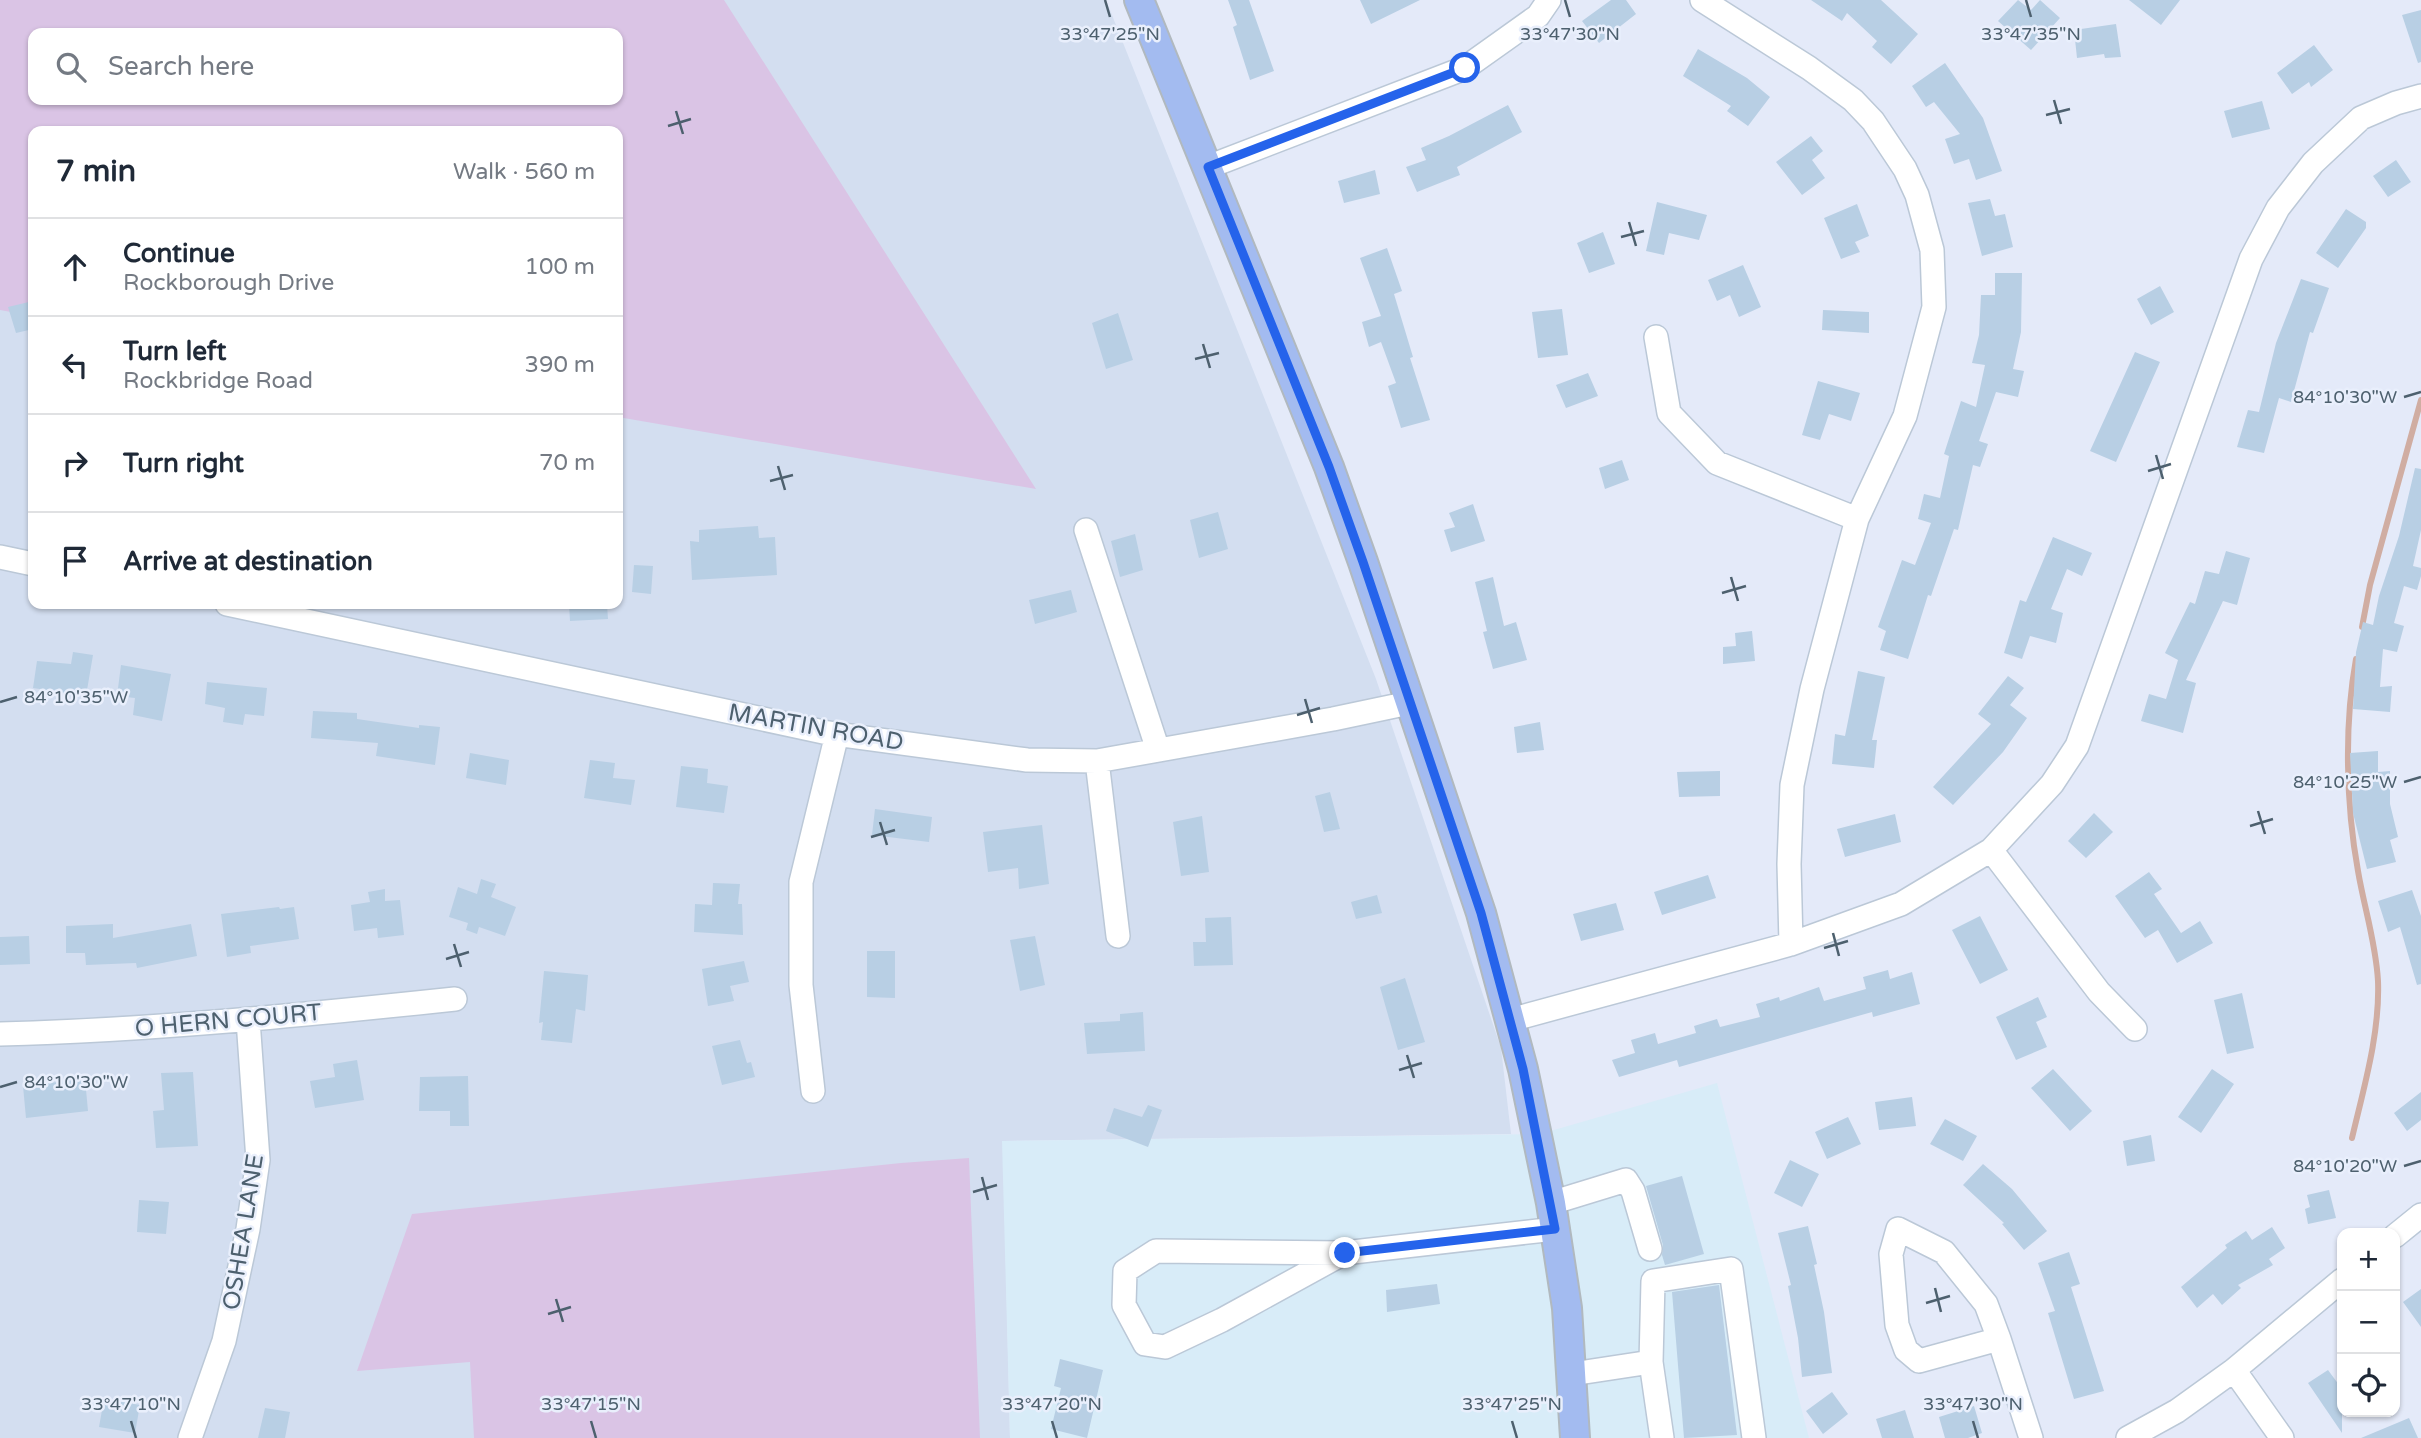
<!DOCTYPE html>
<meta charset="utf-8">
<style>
:root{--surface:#fff;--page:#f2f2f3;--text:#1f2937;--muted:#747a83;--line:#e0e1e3}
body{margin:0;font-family:"Varela Round",sans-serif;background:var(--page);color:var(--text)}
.controls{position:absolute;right:21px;bottom:21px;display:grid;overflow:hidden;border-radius:14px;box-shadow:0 2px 5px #0004}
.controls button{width:63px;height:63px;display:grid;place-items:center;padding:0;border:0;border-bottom:2px solid var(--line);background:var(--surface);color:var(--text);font:35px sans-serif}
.stop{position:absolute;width:21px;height:21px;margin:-16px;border:5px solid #2563eb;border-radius:50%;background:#fff}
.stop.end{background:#2563eb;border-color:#fff;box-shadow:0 2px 7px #0008}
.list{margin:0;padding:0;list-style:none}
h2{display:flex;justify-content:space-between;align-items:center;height:91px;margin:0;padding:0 28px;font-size:30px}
h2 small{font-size:23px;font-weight:400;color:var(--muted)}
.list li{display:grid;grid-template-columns:46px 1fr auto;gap:21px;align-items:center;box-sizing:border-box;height:98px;padding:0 28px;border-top:2px solid var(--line)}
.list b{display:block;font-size:26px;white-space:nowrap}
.list p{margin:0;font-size:23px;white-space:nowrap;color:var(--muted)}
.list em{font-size:23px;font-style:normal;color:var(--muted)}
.icon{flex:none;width:38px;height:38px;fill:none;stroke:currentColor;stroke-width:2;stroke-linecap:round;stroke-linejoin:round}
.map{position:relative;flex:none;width:2421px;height:1438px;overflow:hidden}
.search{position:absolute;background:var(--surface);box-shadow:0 2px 5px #0004;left:28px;top:28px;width:595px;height:77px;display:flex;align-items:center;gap:18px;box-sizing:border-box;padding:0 24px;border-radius:14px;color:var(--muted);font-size:26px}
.panel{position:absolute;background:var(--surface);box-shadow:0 2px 5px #0004;left:28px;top:126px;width:595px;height:483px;border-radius:14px}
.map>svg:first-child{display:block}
</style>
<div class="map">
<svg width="2421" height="1438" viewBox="0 0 2421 1438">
<rect width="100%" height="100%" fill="#e4eaf9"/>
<path fill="#d3def0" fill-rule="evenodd" d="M0,0H1106L1376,679L1501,1048L1511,1134L1003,1141L1010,1438H0ZM33,33H618V100H33ZM33,131H618V604H33Z"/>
<path fill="#d8ecf8" d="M1717,1083L1809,1438H1010L1002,1141L1540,1134Z"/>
<path fill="#dac4e5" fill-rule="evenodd" d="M0,0H724L1036,489L618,417V131H33V316L0,310ZM33,33H618V100H33Z
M969,1158L980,1438H474L470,1362L357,1371L412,1214L901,1163Z"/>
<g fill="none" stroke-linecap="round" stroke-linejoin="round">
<path stroke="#d0ada2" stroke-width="6" d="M2362,627L2370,585L2421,400
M2352,1138C2364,1087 2380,1033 2378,981C2376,943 2364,907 2358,871C2346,805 2344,725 2356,659"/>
</g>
<path fill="#b8cfe4" d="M1228,0H1249L1274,71L1250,80L1233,27L1237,25Z
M1360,0H1420L1371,24Z
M1611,0H1626L1636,14L1599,43L1582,21Z
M1811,0H1881L1918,34L1891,64L1872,47L1877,41L1847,13L1842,21Z
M2018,0L2031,10L2040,0L2060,18L2031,50L1998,21Z
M2129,0H2180L2161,25Z
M2421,10V62L2418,63L2402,15Z
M2116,24L2121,57L2105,58L2104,54L2077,58L2074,30Z
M2314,45L2333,70L2311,87L2309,82L2292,94L2277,73Z
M1698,49L1747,78L1770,97L1748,126L1727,111L1731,106L1683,76Z
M1945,63L1983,118L2002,171L1976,180L1969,159L1954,164L1945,139L1960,134L1934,102L1926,107L1912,86Z
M2262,101L2270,129L2232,138L2224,111Z
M1508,105L1522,132L1457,167L1460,175L1417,192L1406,167L1426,160L1421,148L1449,136Z
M1811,136L1823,151L1812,160L1825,178L1802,195L1776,162Z
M2396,160L2411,182L2388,197L2373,176Z
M1375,170L1380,194L1344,203L1338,181Z
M1990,199L1995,216L2005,214L2013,247L1982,256L1968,203Z
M1657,202L1707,215L1699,240L1669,233L1664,255L1646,251Z
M1857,204L1869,236L1855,242L1860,252L1841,259L1824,218Z
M2346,209L2366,222V228L2338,268L2316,253Z
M1603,232L1615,264L1589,273L1577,243Z
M1387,248L1402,291L1394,294L1413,357L1410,358L1430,420L1401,428L1388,386L1396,383L1381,342L1369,347L1362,322L1381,316L1360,258Z
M1743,265L1761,307L1739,317L1730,295L1717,301L1708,280Z
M1995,273H2022L2021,332L2013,369L2024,371L2018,397L1996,392L1979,441L1988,444L1980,467L1973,465L1958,530L1954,529L1931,596L1928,595L1908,659L1880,650L1886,631L1878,627L1902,560L1915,565L1931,523L1918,519L1924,494L1940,498L1949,456L1944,454L1961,401L1976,407L1985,365L1972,363L1979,335L1981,295H1995Z
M2301,279L2329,288L2313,333L2310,332L2291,402L2279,398L2264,453L2237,447L2248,410L2259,412L2276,343Z
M2160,286L2174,312L2151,325L2137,299Z
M33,301V329L16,333L8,307Z
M1562,309L1568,355L1538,358L1532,312Z
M1823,310L1869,312V333L1822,330Z
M1118,313L1133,360L1106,369L1092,323Z
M2135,352L2160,362L2116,462L2090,451Z
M1588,373L1598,396L1566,408L1556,385Z
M1818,381L1860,393L1851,421L1829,414L1820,440L1802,435Z
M1622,460L1629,480L1605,489L1599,468Z
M2415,468L2421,469V530L2413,566L2421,568V576L2417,590L2404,586L2394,623L2404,626L2397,652L2383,649L2380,687L2392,686L2390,712L2353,709L2356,652L2363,622L2373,625L2379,596L2399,536Z
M1473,504L1485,541L1451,552L1444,530L1455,527L1449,513Z
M1218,512L1228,549L1199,558L1190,520Z
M758,526L759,538L775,537L777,575L692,580L690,541L699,542V530Z
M1135,534L1143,570L1120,577L1111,541Z
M2053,537L2092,553L2082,576L2067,569L2051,609L2063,613L2056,643L2030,636L2022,659L2004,653L2020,600L2026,602Z
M2226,551L2250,558L2237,605L2223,601L2186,680L2196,683L2183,733L2141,721L2149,694L2166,699L2178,660L2165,653L2190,602L2195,604L2205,571L2219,574Z
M634,565L653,566L651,594L632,592Z
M1493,577L1504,626L1516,622L1527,660L1493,669L1483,632L1487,631L1475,582Z
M1071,590L1077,612L1035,624L1029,600Z
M569,604H607L608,619L570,621Z
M1752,631L1755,661L1723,664V647L1736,646L1735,633Z
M73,652L93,655L86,696L33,688L37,661L71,664Z
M121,665L171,674L162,721L133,715L135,698L117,696Z
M1858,671L1885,677L1872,740H1877L1874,768L1832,764L1835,734L1845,736Z
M2008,676L2024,688L2010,705L2027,718L2003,752L1953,805L1933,787L1991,724L1978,714Z
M207,682L267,688L264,716L245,714L243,725L223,722L225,708L205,704Z
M313,711L357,713V719L419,728V725L440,727L435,765L376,756L378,743L311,738Z
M1540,722L1544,750L1517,753L1514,727Z
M2378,751V772L2390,771V804L2398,837L2390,840L2396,862L2367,869L2353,813L2350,753Z
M470,753L509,760L506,785L466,778Z
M590,760L615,763L613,778L635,780L631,805L584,798Z
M681,766L708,769L707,783L728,786L724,813L676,807Z
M1720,771V796L1679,797L1677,772Z
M1330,792L1340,829L1324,832L1315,796Z
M875,809L932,817L929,842L872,835Z
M2094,813L2113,832L2086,858L2068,841Z
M1895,814L1901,842L1845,857L1837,829Z
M1202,816L1209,872L1181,876L1173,822Z
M1042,825L1049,884L1019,889L1018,868L988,872L983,832Z
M2149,872L2162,889L2154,894L2181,933L2200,921L2213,943L2177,963L2158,930L2145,938L2115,896Z
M1708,875L1716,898L1662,915L1654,892Z
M481,879L496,884L491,897L516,907L505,936L479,927L477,934L466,930L468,923L449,917L458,887L477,894Z
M713,883L740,884L738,904H742L743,935L694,932L695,904L712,905Z
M385,889V901L400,900L404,935L378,938L377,928L354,931L351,905L370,902L368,892Z
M2412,890L2421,916V984L2417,985L2400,927L2388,932L2378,901Z
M1377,895L1382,913L1356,919L1351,902Z
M1616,903L1624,930L1581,941L1573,914Z
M279,907L280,909L294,907L299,939L250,946L251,953L227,957L221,914Z
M1980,916L2008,970L1980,984L1952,930Z
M1231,917L1233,965L1194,966L1193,942H1206L1205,918Z
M113,924V938L191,924L197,956L137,968L136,963L86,965L85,953H66V926Z
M29,936L30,964L0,965V937Z
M1035,936L1045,985L1020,991L1010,940Z
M867,951H895V998L867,997Z
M744,961L749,982L730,986L734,1001L708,1006L702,969Z
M1888,970L1890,979L1912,972L1920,1004L1873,1017L1872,1012L1679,1067L1677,1060L1619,1077L1612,1060L1635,1053L1631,1040L1655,1033L1658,1044L1696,1033L1694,1026L1717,1019L1720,1027L1760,1017L1756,1004L1779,997L1780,1001L1819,987L1824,1001L1866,989L1863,977Z
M544,971L588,975L585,1011L576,1009L572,1043L541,1040L543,1022L539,1023Z
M1405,978L1425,1042L1398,1050L1380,987Z
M2242,993L2254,1048L2227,1054L2214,1000Z
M2038,997L2047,1017L2036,1022L2047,1047L2016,1060L1996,1017Z
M1143,1012L1145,1051L1087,1054L1084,1023L1120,1021V1014Z
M740,1040L747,1063L751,1062L755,1077L722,1085L712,1046Z
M357,1060L364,1100L315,1108L310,1081L335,1077L333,1064Z
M2053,1069L2092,1111L2070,1131L2031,1088Z
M2212,1069L2234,1084L2201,1133L2178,1117Z
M193,1072L198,1146L156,1148L153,1111L164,1110L161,1073Z
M468,1076L469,1126H450V1111H419L420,1077Z
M85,1079L88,1111L26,1118L23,1086Z
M2421,1092V1120L2407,1131L2394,1113Z
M1912,1097L1916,1126L1879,1130L1875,1102Z
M1148,1105L1162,1110L1148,1147L1106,1131L1114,1108L1142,1117Z
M1848,1117L1861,1144L1827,1159L1815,1132Z
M1945,1119L1977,1136L1963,1161L1930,1144Z
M2151,1135L2155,1161L2127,1166L2123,1141Z
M1790,1160L1819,1174L1802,1207L1774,1193Z
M1983,1164L2012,1189L2047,1231L2024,1250L2002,1224L2004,1223L1963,1185Z
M1682,1176L1704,1254L1665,1265L1662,1255L1663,1245L1646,1186Z
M2329,1190L2336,1218L2308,1224L2305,1209L2310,1207L2307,1195Z
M139,1200L169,1202L166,1234L137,1232Z
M1808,1226L1817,1264L1814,1265L1824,1312L1832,1373L1802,1377L1798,1338L1788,1286L1791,1285L1778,1233Z
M2272,1227L2285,1248L2269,1259L2273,1265L2238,1285L2241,1288L2222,1305L2213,1294L2197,1308L2181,1287L2227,1248L2225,1245L2246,1231L2252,1240Z
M2069,1252L2080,1284L2071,1287L2104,1391L2074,1399L2048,1313L2055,1311L2038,1263Z
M1437,1284L1440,1304L1387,1312L1386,1290Z
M1719,1285L1737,1435L1684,1438L1672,1292Z
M2421,1289V1327L2403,1302Z
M1060,1359L1103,1370L1087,1438L1051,1429L1061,1388L1054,1386Z
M2328,1370L2342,1389V1433L2308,1383Z
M1832,1392L1848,1414L1823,1434L1806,1411Z
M104,1399L140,1405L135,1433L99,1427Z
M1974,1406L1982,1433L1968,1438H1945L1939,1417Z
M265,1408L290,1412L285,1438H258Z
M1905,1410L1914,1438H1882L1876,1419Z
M2409,1418L2418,1438H2361Z"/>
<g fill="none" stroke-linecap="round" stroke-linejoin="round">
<g stroke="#bbc8d7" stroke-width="26">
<path id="minor" d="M1702,0L1809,68L1853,100L1873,121L1905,169L1917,195L1932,250L1934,307L1905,416L1857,519L1812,689L1792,785L1789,864L1791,944
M1208,167L1465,68L1538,16L1549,0
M1656,337L1669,413L1717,463L1857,519
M1086,530L1158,750
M0,557L33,564
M227,604L828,733L1027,760L1097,761L1333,719L1409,703
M1097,761L1118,936
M1991,850L2099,992L2135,1029
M1510,1020L1791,944L1901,904L1991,850L2052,784L2077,746L2251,259L2278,208L2313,163L2361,118L2396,103L2421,96
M0,1034C152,1030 304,1015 455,999
M813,1091L801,985V882L837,734
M1551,1203L1626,1180L1633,1191L1650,1249
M1898,1229L1944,1252L1986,1304L1999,1339L1919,1361L1906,1350L1897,1325L1891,1254Z
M2395,1236L2421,1215
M1344,1253L1222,1320L1165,1347L1145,1344L1124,1305L1125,1271L1156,1251L1344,1253L1555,1229
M1999,1339L2031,1438
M2234,1370L2282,1438
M1572,1374L1651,1362
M190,1438L224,1341L248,1229L258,1160L248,1020
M1662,1438L1651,1362L1653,1281L1731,1269L1754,1438
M2128,1438L2177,1411L2234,1370L2342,1280"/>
</g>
<g stroke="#b1b9bf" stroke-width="32">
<path id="major" d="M1139,0L1329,467L1363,562L1481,913L1523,1069L1551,1203L1567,1308L1575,1438"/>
</g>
<use href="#minor" stroke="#fff" stroke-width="23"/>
<use href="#major" stroke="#a3bbf0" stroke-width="28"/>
</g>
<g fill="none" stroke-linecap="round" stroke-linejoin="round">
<path stroke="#2563eb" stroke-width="9" d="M1345,1253L1555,1229L1523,1069L1481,913L1363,562L1329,467L1208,167L1465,68"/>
</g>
<path fill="none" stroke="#4d606e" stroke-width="2.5" d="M1105,0L1110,17M1565,0L1570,17M2026,0L2031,17M2054,100L2061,124M676,111L683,134M2046,115L2070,109M668,126L691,119M1629,222L1636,246M1621,237L1644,231M1203,344L1210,368M1195,359L1219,353M2404,397L2421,392M2156,455L2163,479M778,466L785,490M2148,471L2171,464M770,481L793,475M1731,577L1738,601M1722,593L1746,586M1305,699L1312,723M0,702L17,697M1297,715L1320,708M2404,782L2421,777M2258,811L2265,834M880,822L887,845M2250,826L2273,819M871,837L895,830M1833,933L1839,956M454,944L461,967M1824,948L1848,941M446,959L469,952M1407,1055L1414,1078M1399,1070L1422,1063M0,1087L17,1082M2404,1166L2421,1161M982,1177L988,1200M973,1192L997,1185M1935,1288L1941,1312M556,1299L563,1322M1926,1303L1950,1296M548,1314L571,1307M131,1421L136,1438M591,1421L596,1438M1052,1421L1057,1438M1512,1421L1517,1438M1973,1421L1978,1438"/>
<g text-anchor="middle" stroke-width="5" stroke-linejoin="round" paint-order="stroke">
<g font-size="24" fill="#4d606e" stroke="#e9effc">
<text transform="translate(816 727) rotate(10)" y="8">MARTIN ROAD</text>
<text transform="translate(228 1020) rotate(-5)" y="8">O HERN COURT</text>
<text transform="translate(243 1232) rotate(-81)" y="8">OSHEA LANE</text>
</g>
</g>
<g font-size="18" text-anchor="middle" fill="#4d606e" stroke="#e9effc" stroke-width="5" stroke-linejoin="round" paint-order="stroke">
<text x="1110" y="40">33°47'25"N</text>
<text x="1570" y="40">33°47'30"N</text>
<text x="2031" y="40">33°47'35"N</text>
<text x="2345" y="403">84°10'30"W</text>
<text x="76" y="703">84°10'35"W</text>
<text x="2345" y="788">84°10'25"W</text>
<text x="76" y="1088">84°10'30"W</text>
<text x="2345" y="1172">84°10'20"W</text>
<text x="131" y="1410">33°47'10"N</text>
<text x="591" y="1410">33°47'15"N</text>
<text x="1052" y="1410">33°47'20"N</text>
<text x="1512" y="1410">33°47'25"N</text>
<text x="1973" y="1410">33°47'30"N</text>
</g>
</svg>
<div class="controls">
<button>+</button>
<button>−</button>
<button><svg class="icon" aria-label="locate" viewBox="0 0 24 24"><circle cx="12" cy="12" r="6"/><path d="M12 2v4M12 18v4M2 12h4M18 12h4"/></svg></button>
</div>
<div class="stop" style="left:1465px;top:68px"></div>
<div class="stop end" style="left:1345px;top:1253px"></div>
<div class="search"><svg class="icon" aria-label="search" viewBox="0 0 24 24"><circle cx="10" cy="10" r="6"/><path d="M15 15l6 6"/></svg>Search here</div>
<section class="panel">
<h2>7 min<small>Walk · 560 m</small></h2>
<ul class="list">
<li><svg class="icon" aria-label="ahead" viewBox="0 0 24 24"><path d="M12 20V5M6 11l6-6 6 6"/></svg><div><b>Continue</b><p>Rockborough Drive</p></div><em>100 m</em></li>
<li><svg class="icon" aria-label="left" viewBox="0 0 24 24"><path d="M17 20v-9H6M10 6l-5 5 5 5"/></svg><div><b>Turn left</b><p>Rockbridge Road</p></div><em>390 m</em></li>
<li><svg class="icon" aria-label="right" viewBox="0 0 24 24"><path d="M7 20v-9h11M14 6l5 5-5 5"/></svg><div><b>Turn right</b></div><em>70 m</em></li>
<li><svg class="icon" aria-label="arrive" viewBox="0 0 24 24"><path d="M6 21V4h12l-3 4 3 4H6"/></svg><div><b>Arrive at destination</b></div></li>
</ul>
</section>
</div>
